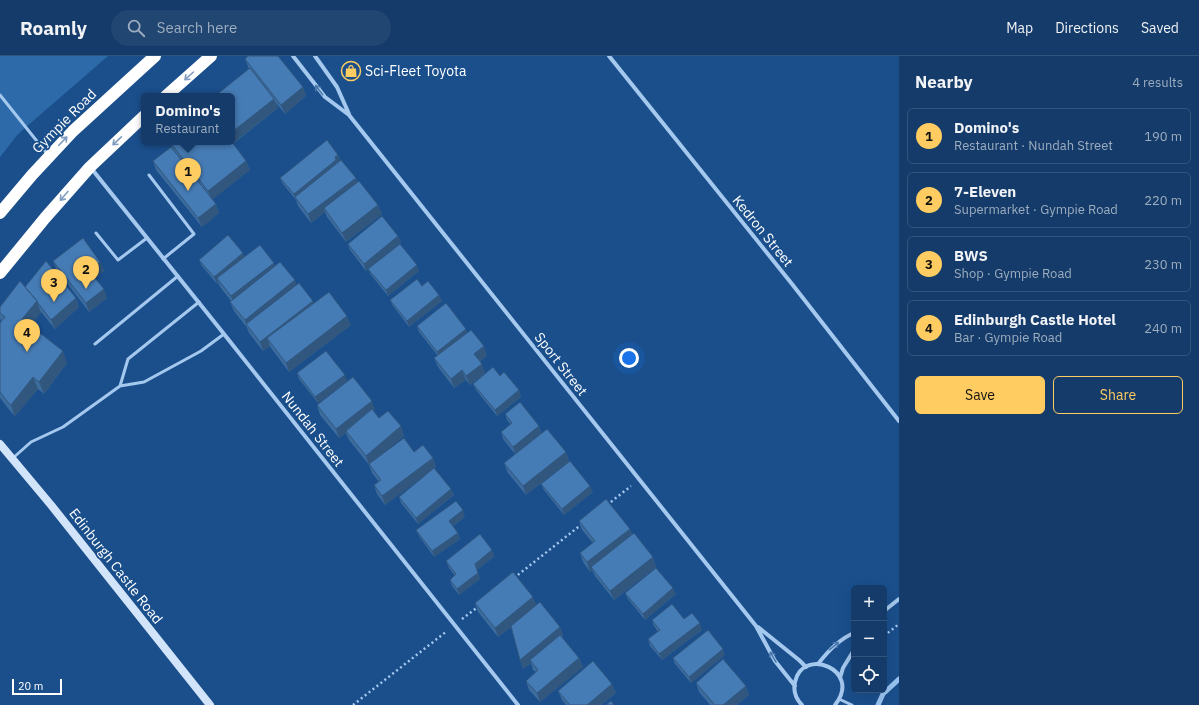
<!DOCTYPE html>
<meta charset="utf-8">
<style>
:root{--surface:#143b69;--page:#214671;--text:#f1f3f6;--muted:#9dadc0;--line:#33557d;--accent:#ffcc61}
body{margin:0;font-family:"IBM Plex Sans",sans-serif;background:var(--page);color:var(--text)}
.controls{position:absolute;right:12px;bottom:12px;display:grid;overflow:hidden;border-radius:6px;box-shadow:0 4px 16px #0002}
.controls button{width:36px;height:36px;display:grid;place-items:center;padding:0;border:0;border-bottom:1px solid var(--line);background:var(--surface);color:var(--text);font:20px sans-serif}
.scale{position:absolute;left:12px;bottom:10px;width:50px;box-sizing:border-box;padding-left:4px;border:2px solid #fff;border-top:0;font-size:11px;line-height:14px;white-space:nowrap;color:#fff;-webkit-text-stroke:3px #1a4f8c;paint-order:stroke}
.you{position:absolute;left:629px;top:302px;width:14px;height:14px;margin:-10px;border:3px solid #fff;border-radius:50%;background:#1a73e8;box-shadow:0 0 0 6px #1a73e833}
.badge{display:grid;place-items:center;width:26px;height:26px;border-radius:50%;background:var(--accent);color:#111;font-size:13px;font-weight:700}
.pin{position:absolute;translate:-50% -33px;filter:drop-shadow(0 1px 2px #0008)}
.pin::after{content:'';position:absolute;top:21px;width:14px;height:12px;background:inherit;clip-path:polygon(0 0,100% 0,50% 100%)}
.popup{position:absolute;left:141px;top:37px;width:94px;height:52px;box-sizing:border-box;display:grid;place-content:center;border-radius:6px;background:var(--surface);filter:drop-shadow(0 1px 3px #0005);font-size:13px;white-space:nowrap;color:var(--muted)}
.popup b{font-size:15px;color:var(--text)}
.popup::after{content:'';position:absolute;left:50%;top:100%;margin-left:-8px;border:8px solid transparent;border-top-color:var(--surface)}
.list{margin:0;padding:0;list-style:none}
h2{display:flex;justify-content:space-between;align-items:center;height:52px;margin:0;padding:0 16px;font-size:17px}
h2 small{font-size:13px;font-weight:400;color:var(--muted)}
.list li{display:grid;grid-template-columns:26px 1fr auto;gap:12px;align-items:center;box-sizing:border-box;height:56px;margin:0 8px 8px;padding:0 8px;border:1px solid var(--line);border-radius:6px}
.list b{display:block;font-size:15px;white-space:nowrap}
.list p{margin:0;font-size:13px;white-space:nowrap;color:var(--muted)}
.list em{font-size:13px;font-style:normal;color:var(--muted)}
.actions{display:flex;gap:8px;padding:12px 16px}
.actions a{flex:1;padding:9px 0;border:1px solid var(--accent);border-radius:6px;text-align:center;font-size:14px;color:var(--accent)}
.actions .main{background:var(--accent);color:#111}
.icon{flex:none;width:22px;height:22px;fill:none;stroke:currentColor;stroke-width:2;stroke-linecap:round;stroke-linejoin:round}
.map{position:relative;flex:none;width:899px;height:649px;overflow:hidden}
header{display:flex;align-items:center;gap:24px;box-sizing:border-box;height:56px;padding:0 20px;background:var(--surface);border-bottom:1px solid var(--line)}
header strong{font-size:19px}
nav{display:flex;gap:22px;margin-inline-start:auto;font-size:14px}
.search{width:280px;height:36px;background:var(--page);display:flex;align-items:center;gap:10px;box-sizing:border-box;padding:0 14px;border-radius:22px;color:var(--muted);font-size:15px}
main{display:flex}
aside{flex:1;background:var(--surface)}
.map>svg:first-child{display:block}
</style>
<header>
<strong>Roamly</strong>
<div class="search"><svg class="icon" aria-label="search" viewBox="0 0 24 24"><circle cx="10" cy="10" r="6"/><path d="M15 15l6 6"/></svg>Search here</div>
<nav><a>Map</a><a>Directions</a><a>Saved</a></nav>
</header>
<main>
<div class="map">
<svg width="899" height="649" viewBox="0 0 899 649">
<rect width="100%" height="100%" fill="#1a4f8c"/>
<path fill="#2d6aaa" d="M0,0H108L18,78L0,101Z"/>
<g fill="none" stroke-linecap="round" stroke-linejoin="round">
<path stroke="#98c4f0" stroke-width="5" d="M878,649L883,638L899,623"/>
<path stroke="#a5c8ee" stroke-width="2.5" stroke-dasharray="2 3" stroke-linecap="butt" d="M607,449L631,430
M514,522L582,468
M462,563L479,550
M884,580L899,568
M353,649L447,575"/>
<path stroke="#a5c8ee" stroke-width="3" d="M0,39L48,99
M149,119L194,178L163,203
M96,177L118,204L147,182
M95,288L178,220
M120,330L144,326L201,295L224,278
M13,402L31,386L63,371L120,330L128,303L199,246
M839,643L852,649"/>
<path stroke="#a5c8ee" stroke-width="4" d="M293,0L325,41L349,59L756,570L775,605L795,630
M315,0L337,31L349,58
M609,0L792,228L899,365
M91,112L224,278L518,649
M884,555L899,543
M758,571L799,604L806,611
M818,608C828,595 839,583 854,577
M840,622L843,612L854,594
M802,649C796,643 793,635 795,626C803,590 863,614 835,649"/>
<path stroke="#d2e4fa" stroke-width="8" d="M0,388L51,449L210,649"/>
<path stroke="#fff" stroke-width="12" d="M166,40L211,0
M0,157L32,119L73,75L155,0
M0,217L45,162L90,111L144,60"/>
</g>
<path fill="#3c6b9d" d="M245,3L303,31L306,40L285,58L276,47L278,52L233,88L246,105L250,114L212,143L216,148L219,157L202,171L156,114L153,105L173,94L171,87L232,86L249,13Z
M338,99L340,105L356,122L357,126L378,149L382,158L346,186L327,161L325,156L311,167L298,150L296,144L283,128L280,122Z
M398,180L401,186L370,212L419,215L388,240L371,219L368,213L366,215L350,194L348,188Z
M243,197L244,200L275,210L295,224L296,229L314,248L351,269L289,316L271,292L270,290L263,295L249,277L247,272L234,255L230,246L231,245L220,231L218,226L217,228L202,210L199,204Z
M53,205L100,206L104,215L95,222L107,242L89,256L57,214Z
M422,230L439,239L442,245L409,271L393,250L390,244Z
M25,231L76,242L79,251L55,273L41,256L30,270L67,307L44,338L38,333L15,360L11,356L0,342V267L1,266L0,262V251Z
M417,270L467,277L487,300L480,305L485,317L470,329L466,324L454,332L438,311L434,302L438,300L419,276Z
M297,317L347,325L318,347L299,323Z
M500,320L519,334L521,341L497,360L476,334L473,328Z
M317,349L375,354L373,355L379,362L401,370L404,380L383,397L414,396L433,402L436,411L434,413L451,433L454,439L418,468L401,447L399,441L428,417L385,449L377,438L374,429L379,426L372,417L369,409L349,384L346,377L339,382L320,359Z
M505,358L539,370L541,377L515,398L503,383L501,376L511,369L507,364Z
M566,396L569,405L526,439L508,417L504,407Z
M541,428L593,436L564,459L544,434Z
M465,461L453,470L458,477L460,483L434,501L419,480L416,474Z
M579,465L630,473L632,479L653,501L656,511L614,544L595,520L592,514L590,516L583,506L580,497L593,487L582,474Z
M495,500L477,514L480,523L459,539L452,530L450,524L455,520L449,512L446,505Z
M625,537L676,538L645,564L628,543Z
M475,547L536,549L560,571L563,580L562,581L579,602L583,611L540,646L529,634L526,625L536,616L533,614L531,607L523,613L520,604L511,571L498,581L478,556Z
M684,563L702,574L662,604L650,590L648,583L658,576L654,570L652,564Z
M725,599L691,627L675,608L673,602Z
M696,627L746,630L749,639L737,649H710L699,636Z
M612,628L616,637L601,649H566L562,644L558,635Z"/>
<path fill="#31577f" d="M303,31L306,40L285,58L281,49Z
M274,43L278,52L232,88L231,86H232V76Z
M338,99L341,105L295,141L296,145L294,138Z
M246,105L250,114L212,144L208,135Z
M356,122L359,131L324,152L325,156L311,167L308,158Z
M216,148L219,157L202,171L198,162Z
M378,149L382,158L346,186L342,177Z
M398,180L401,186L366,215L364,208Z
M243,197L246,203L217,222L218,226L217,228L214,221Z
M100,206L104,215L93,224L89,215Z
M274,207L277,216L234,249L231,240Z
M417,209L419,215L388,240L386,234Z
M295,224L298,233L247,270L245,264Z
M104,233L107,242L89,256L86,247Z
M439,239L442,245L409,271L407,265Z
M76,242L79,251L55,273L51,264Z
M37,245L41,257L26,275L22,263Z
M313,245L316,254L267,282L270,290L263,295L260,286Z
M347,260L351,269L289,316L286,307Z
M466,273L468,279L439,302L437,296Z
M484,290L487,300L477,307L474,298Z
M63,295L67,307L44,338L39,326Z
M482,308L485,317L470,329L466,320Z
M462,314L466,324L454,332L451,323Z
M345,319L347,325L318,347L315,341Z
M33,321L38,333L15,360L11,349Z
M519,334L521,341L497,360L495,354Z
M372,345L375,354L347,376L346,375V377L339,382L336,373Z
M401,370L404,380L369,409L366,400Z
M539,370L541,377L515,398L513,391Z
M566,396L569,405L526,439L523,430Z
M433,402L436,411L385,449L382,440Z
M590,430L593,436L564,459L562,453Z
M451,433L454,439L418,468L416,462Z
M463,454L465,461L451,471L449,465Z
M630,473L633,482L591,511L592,514L590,516L587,506Z
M458,477L460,483L434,501L432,495Z
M492,494L495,500L477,514L480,523L459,539L457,533L475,508Z
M653,501L656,511L614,544L610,535Z
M673,532L676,538L645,564L643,558Z
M533,541L537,550L498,581L495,572Z
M700,567L702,574L662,604L659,598Z
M560,571L563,580L531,606L530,604L531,607L523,613L520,604Z
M723,593L725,599L691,627L689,621Z
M579,602L583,611L540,646L537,637Z
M612,628L616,637L601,649H587Z
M746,630L749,639L737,649H723Z"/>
<path fill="#467cb6" stroke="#31577f" d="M248,0H278L303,31L281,49L245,3Z
M250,12L274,43L232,76V40H215Z
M327,84L338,99L335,101L336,104L294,138L280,122Z
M172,86H232L246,105L208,135L171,87Z
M171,91L216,148L198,162L153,105Z
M341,104L356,122L308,158L295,141Z
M359,125L378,149L342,177L324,152Z
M382,160L398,180L364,208L348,188Z
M228,179L243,197L214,221L199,204Z
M83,182L100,206L89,215L104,233L86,247L53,205Z
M400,188L417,209L386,234L368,213Z
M260,189L274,207L231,240L217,222Z
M46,205L76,242L51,264L38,247L37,245L25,231Z
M280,206L295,224L245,264L230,246Z
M417,223L422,230L428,225L439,239L407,265L390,244Z
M20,225L37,245L22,263L63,295L39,326L33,321L11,349L6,344L0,336V267L5,261L0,257V251Z
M299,227L313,245L260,286L246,268Z
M329,236L347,260L286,307L267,282Z
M446,247L466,273L437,296L417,270Z
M471,274L484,290L474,298L482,308L466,320L462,314L451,323L434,302Z
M326,295L345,319L315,341L297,317Z
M493,311L500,320L504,316L519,334L495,354L473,328Z
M353,321L372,345L336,373L317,349Z
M520,346L539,370L513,391L501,376L512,367L505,358Z
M372,353L379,362L388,355L401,370L366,400L346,375Z
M547,373L566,396L523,430L504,407Z
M404,382L414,396L423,389L433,402L382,440L374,429L381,424L369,408Z
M570,405L590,430L562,453L541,428Z
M434,412L451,433L416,462L399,441Z
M606,443L630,473L587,506L580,497L595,485L579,465Z
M456,445L463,454L449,465L458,477L432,495L416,474Z
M634,477L653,501L610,535L591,511Z
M480,478L492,494L475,508L478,517L457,533L450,524L456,518L446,505Z
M656,512L673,532L643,558L625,537Z
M513,516L533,541L495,572L475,547Z
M540,546L560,571L520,604L511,570Z
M672,548L684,563L692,557L700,567L659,598L648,583L660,574L652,564Z
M708,574L723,593L689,621L673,602Z
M560,579L579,602L537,637L526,625L538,614L530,604Z
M723,603L746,630L723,649H715L696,627Z
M593,605L612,628L587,649H570L558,635Z
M611,645L614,649H606Z"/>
<defs><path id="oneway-shaft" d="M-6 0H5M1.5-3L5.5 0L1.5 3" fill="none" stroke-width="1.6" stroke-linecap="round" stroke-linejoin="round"/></defs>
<g stroke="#819ec0">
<use href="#oneway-shaft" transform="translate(189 20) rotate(138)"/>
<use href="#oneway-shaft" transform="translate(63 85) rotate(-46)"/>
<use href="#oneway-shaft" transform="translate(117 85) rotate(137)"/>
<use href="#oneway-shaft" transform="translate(64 140) rotate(131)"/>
</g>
<g stroke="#4b79ae">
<use href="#oneway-shaft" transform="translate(319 34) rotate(-128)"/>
<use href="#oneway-shaft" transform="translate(834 590) rotate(-39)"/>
<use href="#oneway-shaft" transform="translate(773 601) rotate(-120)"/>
</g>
<defs>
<g id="shop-ring" transform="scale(1)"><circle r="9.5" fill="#1a4f8c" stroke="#ffcc61" stroke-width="1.5"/><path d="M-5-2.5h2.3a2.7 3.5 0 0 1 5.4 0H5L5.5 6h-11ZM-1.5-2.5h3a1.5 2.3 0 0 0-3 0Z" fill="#ffcc61"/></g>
</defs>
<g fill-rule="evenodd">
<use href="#shop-ring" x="351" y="15"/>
</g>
<g text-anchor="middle" stroke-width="3.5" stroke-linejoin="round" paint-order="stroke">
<g font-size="14" fill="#fff" stroke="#1a4f8c" text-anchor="start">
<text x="365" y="20">Sci-Fleet Toyota</text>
</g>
<g font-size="14" fill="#fff" stroke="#1a4f8c">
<text transform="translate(64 65) rotate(-45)" y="5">Gympie Road</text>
<text transform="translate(763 175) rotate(51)" y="5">Kedron Street</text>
<text transform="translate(561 308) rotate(52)" y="5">Sport Street</text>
<text transform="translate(313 373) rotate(52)" y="5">Nundah Street</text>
<text transform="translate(116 510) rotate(52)" y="5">Edinburgh Castle Road</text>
</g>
</g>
</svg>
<div class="controls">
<button>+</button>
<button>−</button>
<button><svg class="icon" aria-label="locate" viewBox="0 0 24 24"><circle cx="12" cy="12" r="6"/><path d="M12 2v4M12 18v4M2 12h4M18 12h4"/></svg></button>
</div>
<div class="scale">20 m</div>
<div class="you"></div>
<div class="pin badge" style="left:188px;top:135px">1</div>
<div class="popup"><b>Domino's</b>Restaurant</div>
<div class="pin badge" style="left:86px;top:233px">2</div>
<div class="pin badge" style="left:54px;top:246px">3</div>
<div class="pin badge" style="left:27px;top:296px">4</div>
</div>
<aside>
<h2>Nearby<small>4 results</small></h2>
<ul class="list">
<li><span class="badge">1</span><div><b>Domino's</b><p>Restaurant · Nundah Street</p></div><em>190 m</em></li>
<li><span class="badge">2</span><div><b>7-Eleven</b><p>Supermarket · Gympie Road</p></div><em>220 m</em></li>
<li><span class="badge">3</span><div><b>BWS</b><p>Shop · Gympie Road</p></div><em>230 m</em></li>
<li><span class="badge">4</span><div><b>Edinburgh Castle Hotel</b><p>Bar · Gympie Road</p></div><em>240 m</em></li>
</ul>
<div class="actions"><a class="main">Save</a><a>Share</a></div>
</aside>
</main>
